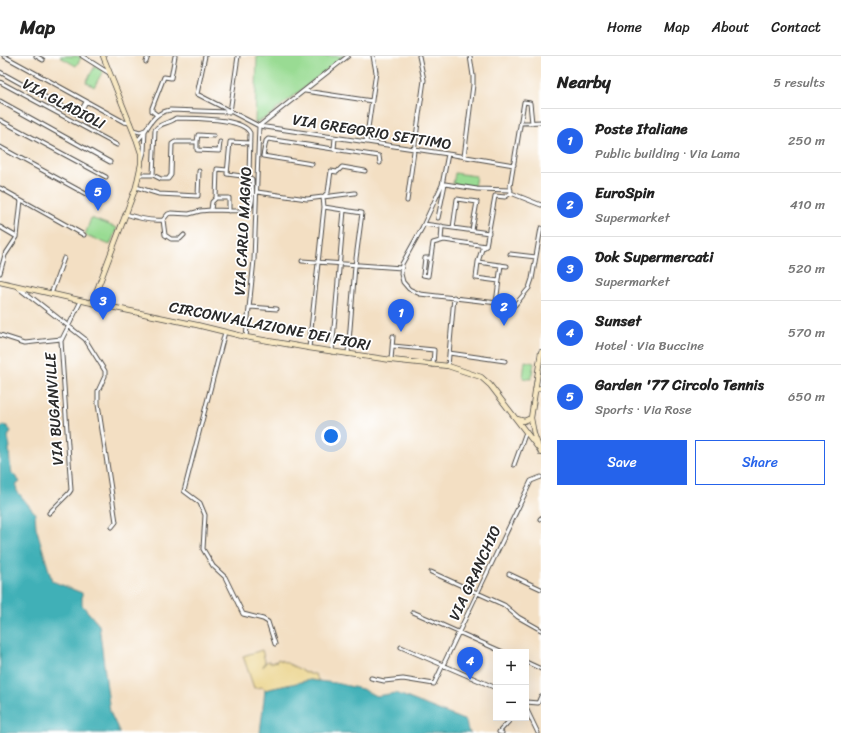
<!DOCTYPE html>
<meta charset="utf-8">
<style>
:root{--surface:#fff;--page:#f6f6f6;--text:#222;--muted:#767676;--line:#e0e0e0;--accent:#2563eb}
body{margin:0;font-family:Sriracha,sans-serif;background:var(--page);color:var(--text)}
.controls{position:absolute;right:12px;bottom:12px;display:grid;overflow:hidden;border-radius:0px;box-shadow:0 4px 16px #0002}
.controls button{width:36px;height:36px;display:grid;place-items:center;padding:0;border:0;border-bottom:1px solid var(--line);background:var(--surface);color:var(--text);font:20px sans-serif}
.you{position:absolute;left:331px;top:380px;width:14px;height:14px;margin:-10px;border:3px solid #fff;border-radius:50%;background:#1a73e8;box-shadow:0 0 0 6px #1a73e833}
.badge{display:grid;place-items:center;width:26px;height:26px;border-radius:50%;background:var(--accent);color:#fff;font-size:13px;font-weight:700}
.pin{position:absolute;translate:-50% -33px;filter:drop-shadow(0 1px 2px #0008)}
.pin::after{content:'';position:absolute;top:21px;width:14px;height:12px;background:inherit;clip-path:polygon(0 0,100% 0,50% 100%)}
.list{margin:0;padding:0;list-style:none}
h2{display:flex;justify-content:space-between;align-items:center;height:52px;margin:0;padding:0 16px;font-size:17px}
h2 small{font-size:13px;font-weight:400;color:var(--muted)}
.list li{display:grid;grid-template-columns:26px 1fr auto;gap:12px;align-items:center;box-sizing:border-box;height:64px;padding:0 16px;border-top:1px solid var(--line)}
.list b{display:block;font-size:15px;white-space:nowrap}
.list p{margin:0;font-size:13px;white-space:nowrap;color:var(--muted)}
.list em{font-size:13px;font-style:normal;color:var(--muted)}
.actions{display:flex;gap:8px;padding:12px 16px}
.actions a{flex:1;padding:9px 0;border:1px solid var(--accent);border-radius:0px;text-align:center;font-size:14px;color:var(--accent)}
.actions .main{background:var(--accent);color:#fff}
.map{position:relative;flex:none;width:541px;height:677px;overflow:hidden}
header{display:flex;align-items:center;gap:24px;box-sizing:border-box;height:56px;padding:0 20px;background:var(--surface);border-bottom:1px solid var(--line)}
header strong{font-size:19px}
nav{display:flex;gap:22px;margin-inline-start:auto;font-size:14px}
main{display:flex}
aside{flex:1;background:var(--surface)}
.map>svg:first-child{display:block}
</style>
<header>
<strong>Map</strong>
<nav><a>Home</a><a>Map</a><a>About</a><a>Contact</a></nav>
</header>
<main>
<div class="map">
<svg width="541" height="677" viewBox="0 0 541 677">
<rect width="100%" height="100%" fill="#fff"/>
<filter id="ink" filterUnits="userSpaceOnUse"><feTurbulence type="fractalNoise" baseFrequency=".025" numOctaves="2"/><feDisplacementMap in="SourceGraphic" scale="8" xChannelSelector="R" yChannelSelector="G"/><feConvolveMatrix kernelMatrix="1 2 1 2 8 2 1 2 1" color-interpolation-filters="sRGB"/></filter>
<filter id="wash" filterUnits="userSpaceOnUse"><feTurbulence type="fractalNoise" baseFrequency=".012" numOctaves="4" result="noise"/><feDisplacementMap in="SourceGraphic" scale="16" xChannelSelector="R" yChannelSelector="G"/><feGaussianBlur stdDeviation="0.9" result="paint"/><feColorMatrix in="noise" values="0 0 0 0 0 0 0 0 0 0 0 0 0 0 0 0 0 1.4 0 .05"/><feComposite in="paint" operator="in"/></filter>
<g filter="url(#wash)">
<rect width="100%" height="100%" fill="#f3dfc3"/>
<path fill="#99db93" stroke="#62835f" d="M61,0H78L81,2L76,10L60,1Z
M257,0H344L267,61L255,67Z
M95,10L103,15L94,31L86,26Z
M455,117L476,120L474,131L453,128Z
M91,162L117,172L110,189L85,179Z
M525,305L534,307L531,323L523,322Z"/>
<path fill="#eeda9e" stroke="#8c8264" d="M262,594L265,605L263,611L266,606L269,605L270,607L277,605L278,603L310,618H315L319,625L310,624L265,634L263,631L254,632L243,600Z"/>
<path fill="#3fb0b7" stroke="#356e71" d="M4,369L7,370L11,375L8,381L10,391L9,393L10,407L12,417L17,422L20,426L16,429L17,435L35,457L36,471L52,525L82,537V549L99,569L110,656L120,677H0V372Z
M310,624L335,627L362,633L376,640L396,637L466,665L468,675L471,677H260L265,634Z"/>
</g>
<g filter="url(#ink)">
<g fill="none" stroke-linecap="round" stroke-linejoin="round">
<g stroke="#494642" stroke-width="5">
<path id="street" d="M4,0L124,66L130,67
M36,0L43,4
M82,0L109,17
M205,0L197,38L259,70L448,98L514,109
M146,6L148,0
M0,16L76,58H79L86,46
M0,26L117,89
M305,35L372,45
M0,45L110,106
M230,56L238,0
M157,59L152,55V52L164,21L171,22L175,0
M0,64L106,121
M521,67L541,66
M532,67L530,47L524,46L510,130L511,137L541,149
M133,74L140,76L145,74L144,96L142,103
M137,85C150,73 149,58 170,54L228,56
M197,86V94L219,95L220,86
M366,86L376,16L373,0
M0,91L97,144
M334,93L335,82
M448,98L442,129L422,172L402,208L401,218L403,226L409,233L420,238L515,249L529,232L532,223L541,172
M464,101L473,29V20L470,0
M312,108L263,100L266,85L268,83L379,100L380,107
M227,114L217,113L216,142H229V155
M153,119L161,123H168L171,119L172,88L175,86H197L198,79L214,80
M249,121L227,118L230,86L250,87
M136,131L159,138L198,140L199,115
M0,132L84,179
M257,136L307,143L355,137
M407,145L424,24L419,0
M324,151L362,157L355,210L348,298
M211,154L212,146L216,142
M126,158C137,162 151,165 163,164L168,158L171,157L189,158L200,155L211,154L248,155C255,147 252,133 252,123L249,121L250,77C242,61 193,63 176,62C169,68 160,66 155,74L153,119H139
M438,162L445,128L477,133L511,134
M163,164L165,179L171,183H180L184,179
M424,168L489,177
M0,171L17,181
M453,172L457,143L477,146L472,174
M441,185L442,170
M486,190L495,140L505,141L511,137
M510,198L536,201
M431,202H425L423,219L428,220L433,187L444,184L486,190
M302,205L402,212
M478,206L482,193L486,190
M0,217L5,199L17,181L21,144
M499,225L476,222L478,206L507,210
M17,230L85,283L105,315V320L98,335V348L116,466L112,471
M51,238L64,202
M496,247L501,209
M250,251L277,253
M225,276L184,435L200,447L205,459L203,493L213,510L225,521L243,558L263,563L268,566L275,588
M0,279L25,287L61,283
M246,281L254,204L259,70L348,0
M393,290L434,294L433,309
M309,292L324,151L323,141L328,136L331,115L337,116L342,111L365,115
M332,296L344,154
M449,297L505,305
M391,304L393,280
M448,310L454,241
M514,409L526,376
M49,457L69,437L71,434L61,285L81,245
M540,463L541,462
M431,516L504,549L518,561L541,574
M509,518L541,533
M413,556L503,596
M401,591L496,632
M526,606L541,613
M371,622L384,625L403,623L434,628L531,425L541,421
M526,646L538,647L541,640
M526,652L538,677
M502,677L499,676L512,662"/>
</g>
<g stroke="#494642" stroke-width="6">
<path id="secondary" d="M103,0L137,85L141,97V108L136,131L92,247L197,269L246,281L309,292L391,304L448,310L481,321L490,329L539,393
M0,226L92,247
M541,296L531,362L534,378L541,397
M535,334L541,332
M517,363L524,365L531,362"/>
</g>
<use href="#street" stroke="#fff" stroke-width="3"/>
<use href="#secondary" stroke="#f8e8c3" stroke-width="4.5"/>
</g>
</g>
<g text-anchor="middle" stroke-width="3.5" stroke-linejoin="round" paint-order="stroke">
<g font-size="15" fill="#2b2b2b" stroke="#fff">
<text transform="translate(64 48) rotate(28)" y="5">VIA GLADIOLI</text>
<text transform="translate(372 76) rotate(9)" y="5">VIA GREGORIO SETTIMO</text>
<text transform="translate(243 175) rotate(-87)" y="5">VIA CARLO MAGNO</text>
<text transform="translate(270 270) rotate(11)" y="5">CIRCONVALLAZIONE DEI FIORI</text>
<text transform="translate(54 353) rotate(-94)" y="5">VIA BUGANVILLE</text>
<text transform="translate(475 517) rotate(-65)" y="5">VIA GRANCHIO</text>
</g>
</g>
</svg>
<div class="controls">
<button>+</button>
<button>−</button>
</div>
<div class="you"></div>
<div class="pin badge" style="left:401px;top:276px">1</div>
<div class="pin badge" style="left:504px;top:270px">2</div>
<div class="pin badge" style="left:103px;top:264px">3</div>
<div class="pin badge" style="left:470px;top:624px">4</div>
<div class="pin badge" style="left:98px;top:155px">5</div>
</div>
<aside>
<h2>Nearby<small>5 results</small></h2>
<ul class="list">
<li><span class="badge">1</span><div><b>Poste Italiane</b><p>Public building · Via Lama</p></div><em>250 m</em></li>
<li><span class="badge">2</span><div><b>EuroSpin</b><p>Supermarket</p></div><em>410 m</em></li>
<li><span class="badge">3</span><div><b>Dok Supermercati</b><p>Supermarket</p></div><em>520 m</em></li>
<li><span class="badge">4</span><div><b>Sunset</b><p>Hotel · Via Buccine</p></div><em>570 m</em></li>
<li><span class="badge">5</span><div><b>Garden '77 Circolo Tennis</b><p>Sports · Via Rose</p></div><em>650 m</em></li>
</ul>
<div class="actions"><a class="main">Save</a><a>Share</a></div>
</aside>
</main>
